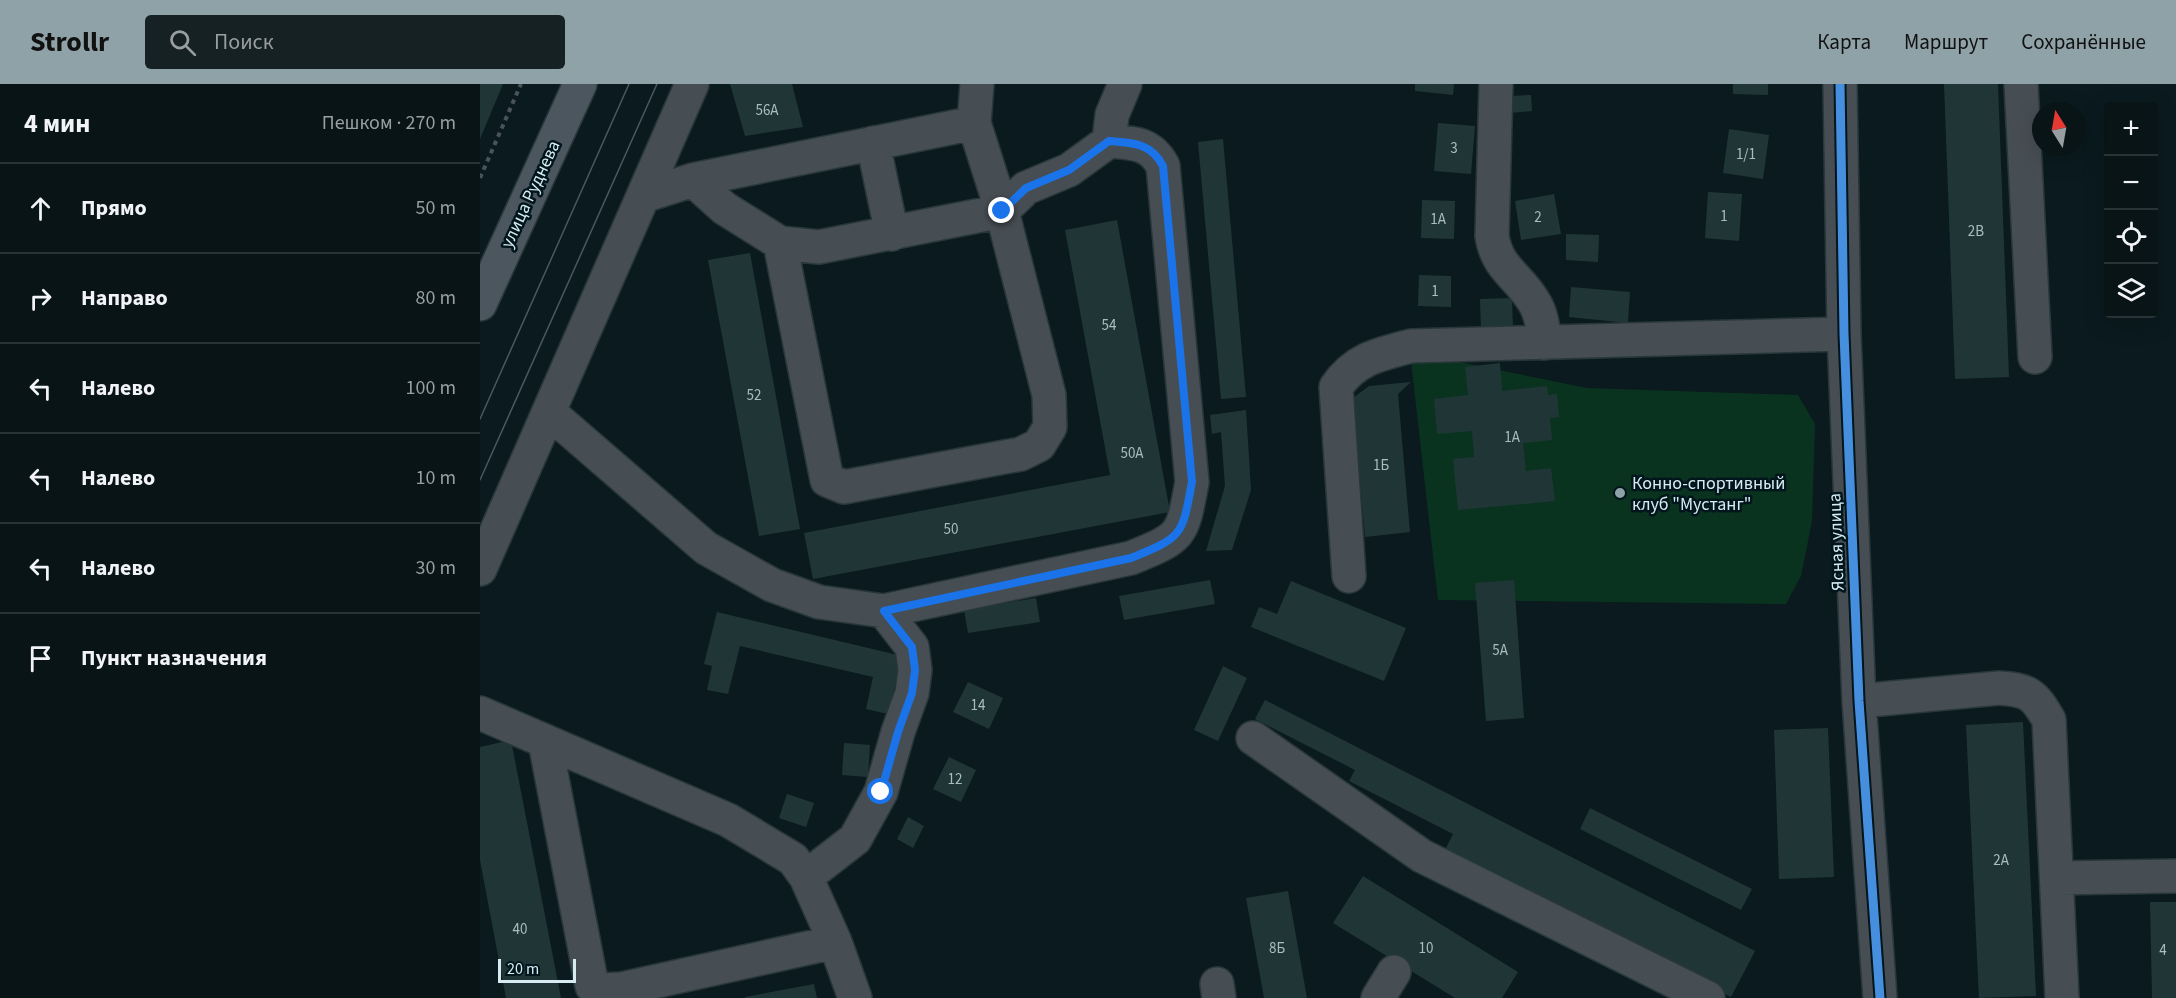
<!DOCTYPE html>
<html lang="ru">
<meta charset="utf-8">
<style>
:root{--surface:#081416;--page:#162123;--text:#f1f3f6;--muted:#989ea1;--line:#293335;--accent:#8fa2a8}
body{margin:0;font-family:"Source Sans 3",sans-serif;background:var(--page);color:var(--text)}
.controls{position:absolute;right:18px;top:18px;display:grid;overflow:hidden;border-radius:6px;box-shadow:0 6px 24px #0002}
.controls button{width:54px;height:54px;display:grid;place-items:center;padding:0;border:0;border-bottom:2px solid var(--line);background:var(--surface);color:var(--text);font:30px sans-serif}
.compass{position:absolute;left:1552px;top:18px;width:54px;height:54px;border-radius:50%;background:var(--surface);box-shadow:0 6px 24px #0002;rotate:349deg}
.scale{position:absolute;left:18px;bottom:15px;width:78px;box-sizing:border-box;padding-left:6px;border:3px solid #d7ecf2;border-top:0;font-size:16px;line-height:21px;white-space:nowrap;color:#d7ecf2;-webkit-text-stroke:4px #00151c;paint-order:stroke}
.stop{position:absolute;width:18px;height:18px;margin:-14px;border:4px solid #1a73e8;border-radius:50%;background:#fff}
.stop.end{background:#1a73e8;border-color:#fff;box-shadow:0 2px 6px #0008}
.list{margin:0;padding:0;list-style:none}
h2{display:flex;justify-content:space-between;align-items:center;height:78px;margin:0;padding:0 24px;font-size:26px}
h2 small{font-size:20px;font-weight:400;color:var(--muted)}
.list li{display:grid;grid-template-columns:39px 1fr auto;gap:18px;align-items:center;box-sizing:border-box;height:90px;padding:0 24px;border-top:2px solid var(--line)}
.list b{display:block;font-size:22px;white-space:nowrap}
.list em{font-size:20px;font-style:normal;color:var(--muted)}
.icon{flex:none;width:33px;height:33px;fill:none;stroke:currentColor;stroke-width:2;stroke-linecap:round;stroke-linejoin:round}
.map{position:relative;flex:none;width:1696px;height:914px;overflow:hidden}
header{display:flex;align-items:center;gap:36px;box-sizing:border-box;height:84px;padding:0 30px;background:var(--accent);color:#111}
header strong{font-size:28px}
nav{display:flex;gap:33px;margin-inline-start:auto;font-size:21px}
.search{width:420px;height:54px;background:var(--page);display:flex;align-items:center;gap:15px;box-sizing:border-box;padding:0 21px;border-radius:6px;color:var(--muted);font-size:22px}
main{display:flex}
aside{flex:1;background:var(--surface)}
.map>svg:first-child{display:block}
</style>
<header>
<strong>Strollr</strong>
<div class="search"><svg class="icon" aria-label="search" viewBox="0 0 24 24"><circle cx="10" cy="10" r="6"/><path d="M15 15l6 6"/></svg>Поиск</div>
<nav><a>Карта</a><a>Маршрут</a><a>Сохранённые</a></nav>
</header>
<main>
<aside>
<h2>4 мин<small>Пешком · 270 m</small></h2>
<ul class="list">
<li><svg class="icon" aria-label="ahead" viewBox="0 0 24 24"><path d="M12 20V5M6 11l6-6 6 6"/></svg><div><b>Прямо</b></div><em>50 m</em></li>
<li><svg class="icon" aria-label="right" viewBox="0 0 24 24"><path d="M7 20v-9h11M14 6l5 5-5 5"/></svg><div><b>Направо</b></div><em>80 m</em></li>
<li><svg class="icon" aria-label="left" viewBox="0 0 24 24"><path d="M17 20v-9H6M10 6l-5 5 5 5"/></svg><div><b>Налево</b></div><em>100 m</em></li>
<li><svg class="icon" aria-label="left" viewBox="0 0 24 24"><path d="M17 20v-9H6M10 6l-5 5 5 5"/></svg><div><b>Налево</b></div><em>10 m</em></li>
<li><svg class="icon" aria-label="left" viewBox="0 0 24 24"><path d="M17 20v-9H6M10 6l-5 5 5 5"/></svg><div><b>Налево</b></div><em>30 m</em></li>
<li><svg class="icon" aria-label="arrive" viewBox="0 0 24 24"><path d="M6 21V4h12l-3 4 3 4H6"/></svg><div><b>Пункт назначения</b></div></li>
</ul>
</aside>
<div class="map">
<svg width="1696" height="914" viewBox="0 0 1696 914">
<rect width="100%" height="100%" fill="#0a1a1e"/>
<path fill="#0a331f" d="M930,268L1107,304L1318,311L1335,340L1332,437L1321,492L1306,520L958,516Z"/>
<path fill="#203636" d="M0,0H23L0,55Z
M250,0H312L323,43L265,52Z
M935,0H974L973,11L935,7Z
M1253,0H1288V11L1253,10Z
M1464,0H1518L1529,293L1475,295Z
M1051,11L1052,27L1030,29L1029,12Z
M958,39L995,42L991,90L954,87Z
M1249,45L1289,51L1283,95L1243,89Z
M743,55L766,313L741,315L718,58Z
M1228,108L1262,110L1259,157L1225,154Z
M1074,110L1081,150L1041,156L1035,117Z
M942,116L975,117L974,155L941,154Z
M637,136L690,428L333,495L324,449L630,391L585,146Z
M1086,150L1119,151L1118,178L1086,176Z
M270,169L320,445L279,452L228,176Z
M939,191L971,192V223L938,222Z
M1091,203L1150,208L1148,239L1089,233Z
M1032,214L1033,246L1001,247L1000,215Z
M1020,279L1022,307L1067,302L1068,311L1077,310L1079,333L1070,334L1072,356L1043,359L1046,387L1071,384L1075,417L978,426L973,375L994,373L992,347L957,350L954,315L988,311L985,283Z
M931,298L918,310L930,448L885,453L873,314L889,302Z
M766,326L771,406L752,466L726,467L745,402L741,348L732,350L730,331Z
M730,496L735,520L644,536L639,512Z
M1034,496L1044,634L1006,637L995,499Z
M811,497L926,544L904,597L771,543L779,523L797,530Z
M556,514L560,538L488,549L484,526Z
M237,528L422,572L408,630L386,625L393,593L260,562L248,610L227,606L232,582L224,580Z
M743,582L767,594L738,657L714,646Z
M488,598L523,614L509,645L473,628Z
M785,616L1275,867L1251,913L965,766L973,750L869,697L875,686L775,635Z
M1543,638L1556,912L1499,914L1486,641Z
M1348,644L1354,793L1299,795L1294,646Z
M31,656L81,914H26L0,776V663Z
M364,659L390,661L388,693L362,691Z
M469,673L496,686L481,718L453,705Z
M307,710L334,719L326,743L299,734Z
M1110,724L1272,805L1261,826L1100,745Z
M428,733L444,742L433,764L417,755Z
M883,792L1038,888L1022,914H975L853,839Z
M808,807L827,914H784L766,814Z
M1670,818H1696V914H1672Z
M334,900L337,914H265V913Z"/>
<g fill="none" stroke-linecap="round" stroke-linejoin="round">
<g stroke="#28373a" stroke-width="36">
<path id="minor" d="M1016,0L1012,152C1017,185 1039,192 1054,218C1062,230 1063,245 1065,259
M1360,0L1364,250L1379,617L1400,914
M1541,0L1555,273
M494,39L497,0
M629,57L632,31L645,0
M393,59L412,150
M213,96L244,124L300,159L339,163L522,127L546,104L589,86L629,57C654,59 671,59 683,82L712,398C702,452 703,453 651,474L404,527L432,563L435,586L432,609L418,648L401,708L375,755L326,793
M163,112L213,96L494,39L522,127L569,311L570,343L559,361L541,370L364,403L347,396L300,159
M70,329L226,464L292,501L339,518L404,527
M0,485L212,0
M869,492L856,303C875,275 899,270 931,262L1364,250
M1379,617L1519,604C1549,606 1554,610 1569,636L1582,914
M0,629L248,736L313,775L326,793L355,858L375,914
M773,654L942,772L1228,914
M65,658L112,902L122,906L141,905L355,858
M1577,794L1696,792
M737,900L739,914
M898,914L914,888"/>
</g>
<g stroke="#28373a" stroke-width="36">
<path id="major" d="M0,220L100,0"/>
</g>
<path stroke="#4b5358" stroke-width="4" stroke-dasharray="4.5 4.5" stroke-linecap="butt" d="M0,94L41,0"/>
<use href="#minor" stroke="#464d53" stroke-width="33"/>
<use href="#major" stroke="#4c565f" stroke-width="33"/>
<path stroke="#4e575c" stroke-width="1.5" d="M0,335L149,0
M0,396L177,0"/>
<g stroke="#00151c" stroke-width="13">
<path id="cycleway" d="M1360,0L1364,250L1379,617L1400,914"/>
</g>
<use href="#cycleway" stroke="#468fdf" stroke-width="9"/>
</g>
<g fill="none" stroke-linecap="round" stroke-linejoin="round">
<path stroke="#1a73e8" stroke-width="8" d="M401,708L418,648L432,609L435,586L432,563L404,527L651,474C703,453 702,452 712,398L683,82C671,59 654,59 629,57L589,86L546,104L522,127"/>
</g>
<circle fill="#8fa2a8" stroke="#00151c" stroke-width="2" cx="1140" cy="409" r="6"/>
<g text-anchor="middle" stroke-width="5" stroke-linejoin="round" paint-order="stroke">
<g font-size="15" fill="#a9bec3">
<text x="287" y="31">56А</text>
<text x="974" y="69">3</text>
<text x="1266" y="75">1/1</text>
<text x="1244" y="137">1</text>
<text x="1058" y="138">2</text>
<text x="958" y="140">1А</text>
<text x="1496" y="152">2В</text>
<text x="955" y="212">1</text>
<text x="629" y="246">54</text>
<text x="274" y="316">52</text>
<text x="1032" y="358">1А</text>
<text x="652" y="374">50А</text>
<text x="901" y="386">1Б</text>
<text x="471" y="450">50</text>
<text x="1020" y="571">5А</text>
<text x="498" y="626">14</text>
<text x="475" y="700">12</text>
<text x="1521" y="781">2А</text>
<text x="40" y="850">40</text>
<text x="797" y="869">8Б</text>
<text x="946" y="869">10</text>
<text x="1683" y="871">4</text>
</g>
<g font-size="18" fill="#d7ecf2" stroke="#00151c">
<text transform="translate(50 110) rotate(-65)" y="6">улица Руднева</text>
<text transform="translate(1356 458) rotate(-92)" y="6">Ясная улица</text>
</g>
<g font-size="18" fill="#d7ecf2" stroke="#00151c" text-anchor="start">
<text x="1152" y="405">Конно-спортивный<tspan x="1152" dy="21">клуб "Мустанг"</tspan></text>
</g>
</g>
</svg>
<div class="controls">
<button>+</button>
<button>−</button>
<button><svg class="icon" aria-label="locate" viewBox="0 0 24 24"><circle cx="12" cy="12" r="6"/><path d="M12 2v4M12 18v4M2 12h4M18 12h4"/></svg></button>
<button><svg class="icon" aria-label="layers" viewBox="0 0 24 24"><path d="M12 4l9 5-9 5-9-5zM3 14l9 5 9-5"/></svg></button>
</div>
<svg class="compass" viewBox="-18 -18 36 36"><path d="M0-13l5 13h-10z" fill="#e53935"/><path d="M0 13l5-13h-10z" fill="#989ea1"/></svg>
<div class="scale">20 m</div>
<div class="stop" style="left:401px;top:708px"></div>
<div class="stop end" style="left:522px;top:127px"></div>
</div>
</main>
